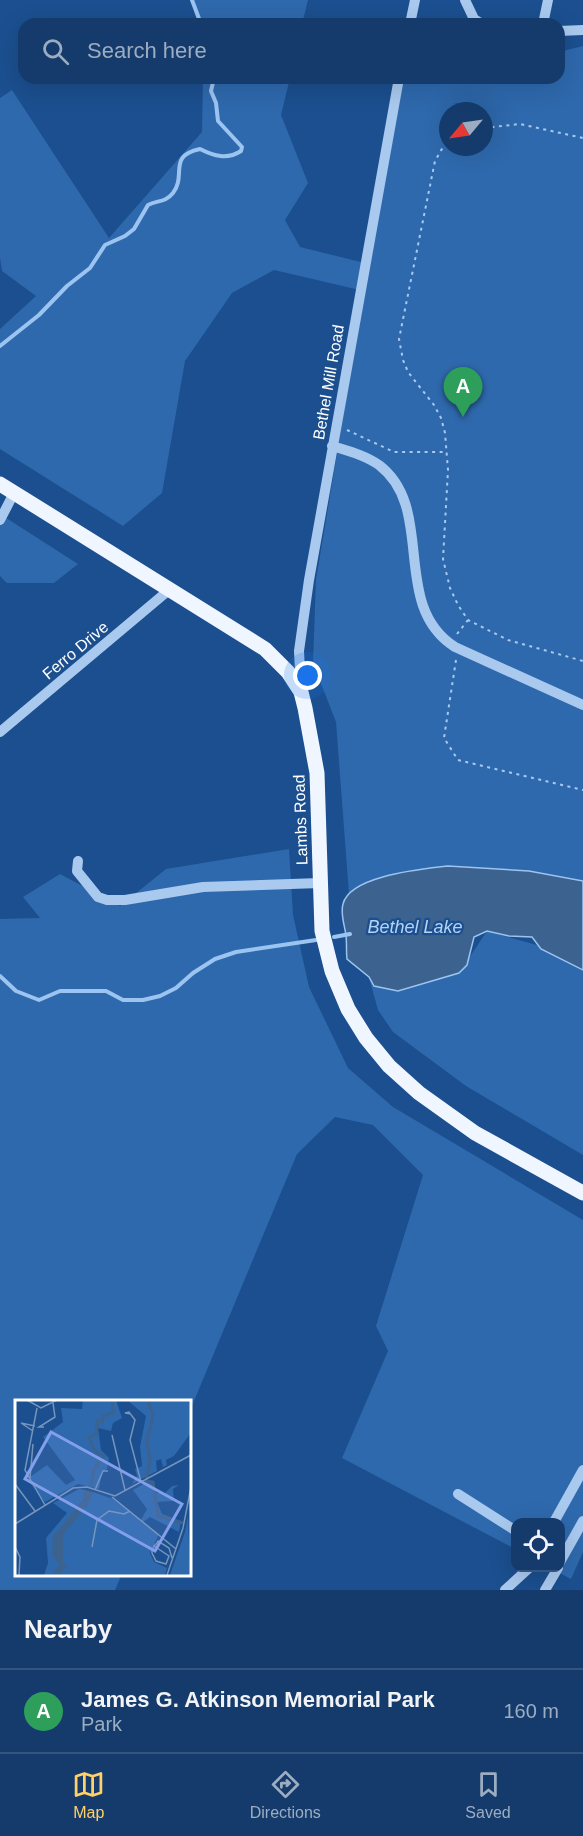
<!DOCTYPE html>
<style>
:root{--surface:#143b6b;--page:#1d4271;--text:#f1f3f6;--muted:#9dadc1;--line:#33557e;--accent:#ffd166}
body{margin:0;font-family:Arial,sans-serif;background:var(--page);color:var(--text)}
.controls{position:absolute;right:18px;bottom:18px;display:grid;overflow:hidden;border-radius:12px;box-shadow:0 6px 24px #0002}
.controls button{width:54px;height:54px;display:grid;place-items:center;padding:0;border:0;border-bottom:2px solid var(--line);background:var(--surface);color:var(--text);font:30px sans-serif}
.compass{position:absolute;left:439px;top:102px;width:54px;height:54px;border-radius:50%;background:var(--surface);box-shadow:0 6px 24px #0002;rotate:241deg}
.you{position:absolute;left:308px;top:676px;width:21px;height:21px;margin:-15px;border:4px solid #fff;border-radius:50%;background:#1a73e8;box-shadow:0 0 0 9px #1a73e833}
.badge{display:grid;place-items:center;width:39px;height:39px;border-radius:50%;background:var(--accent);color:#fff;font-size:20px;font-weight:700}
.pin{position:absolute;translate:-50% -50px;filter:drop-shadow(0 2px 3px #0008)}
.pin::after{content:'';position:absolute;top:32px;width:21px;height:18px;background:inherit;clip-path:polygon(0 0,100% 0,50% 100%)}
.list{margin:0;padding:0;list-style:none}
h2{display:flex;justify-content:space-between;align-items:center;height:78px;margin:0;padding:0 24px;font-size:26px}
h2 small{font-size:20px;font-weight:400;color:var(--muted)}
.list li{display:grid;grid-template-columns:39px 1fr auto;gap:18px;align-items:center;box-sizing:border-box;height:84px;padding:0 24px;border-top:2px solid var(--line)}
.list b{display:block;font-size:22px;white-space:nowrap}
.list p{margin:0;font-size:20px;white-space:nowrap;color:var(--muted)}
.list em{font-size:20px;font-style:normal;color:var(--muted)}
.icon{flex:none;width:33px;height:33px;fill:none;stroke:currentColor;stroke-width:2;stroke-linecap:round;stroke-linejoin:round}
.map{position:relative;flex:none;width:583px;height:1590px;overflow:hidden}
.search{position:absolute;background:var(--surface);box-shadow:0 6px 24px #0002;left:18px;right:18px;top:18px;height:66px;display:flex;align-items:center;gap:15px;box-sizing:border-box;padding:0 21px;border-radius:18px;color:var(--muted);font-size:22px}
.sheet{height:162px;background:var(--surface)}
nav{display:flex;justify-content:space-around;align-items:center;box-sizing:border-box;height:84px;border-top:2px solid var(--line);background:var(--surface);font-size:16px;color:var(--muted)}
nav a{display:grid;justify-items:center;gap:3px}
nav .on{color:var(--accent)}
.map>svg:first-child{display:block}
</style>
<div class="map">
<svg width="583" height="1590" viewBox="0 0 583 1590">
<rect width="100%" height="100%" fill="#1b4f8f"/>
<path fill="#2e69ad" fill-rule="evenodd" d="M191,0H308L302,24H198Z
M583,46V934L349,894L336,722L313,663L316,580L364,291L274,270L232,293L185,361L162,493L123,526L0,449V329L36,296L2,271L0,258V98L12,90L109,238L202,132L203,78H290L281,115L308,183L285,220L300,247L369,264L399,78H559V52ZM448,111H484V147H448Z
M0,514L78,564L54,583H7L0,576Z
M289,849L293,915L309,987L348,1068L393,1107L583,1220V1552L571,1579L550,1568H560V1522H516L515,1549L342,1458L388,1351L376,1326L423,1175L373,1125L335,1117L297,1154L189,1413V1401H16V1574H122L115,1590H0V919L40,918L23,897L60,874L120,906L166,869Z
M487,931L583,958V1155L466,1086L393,1032L378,1010L367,970L459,973Z"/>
<path fill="#3c6290" stroke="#9cc4f0" stroke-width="1.5" d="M448,866L529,871L583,881V970L541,949L532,937L509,936L487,931L474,937L467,965L459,973L398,991L374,986L369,977L347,959C346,951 347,944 346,936C345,926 340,914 343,904C350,875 424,869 448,866Z"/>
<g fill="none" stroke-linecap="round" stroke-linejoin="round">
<path stroke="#9cc4f0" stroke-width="4" d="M192,0L201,24
M0,346L39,315L67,286L90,268L105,245L125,236L134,229L148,205C157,200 165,203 173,193C187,175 167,156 200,149C214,156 227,160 241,151L242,147L218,121L216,103L211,91L214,78
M334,937L350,934
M0,976L16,991L39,1000L60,991H106L123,1000H143L160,996L176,988L193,973L215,959L236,952L316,940"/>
<path stroke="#a9c9ee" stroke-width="2" stroke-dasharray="3 4.5" stroke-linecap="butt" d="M484,128L520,124L583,138
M448,144L443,147L435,161L399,339L403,360L408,372L434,405L441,418L445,433L448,470L443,559L450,588L458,605L468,620L508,640L583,661
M347,430L394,452H447
M457,634L468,620
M456,660L444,738L458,760L583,790"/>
<path stroke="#a9c9ee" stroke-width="10" d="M465,0L474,19L482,24
M410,24L415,0
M543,24L548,0
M559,31L583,30
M332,446C348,451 365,455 379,465C437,509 389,605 455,647L583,705
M0,520L14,493
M301,692L299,651L309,580L399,78
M0,732L169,590
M78,861L77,871L98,897L107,900H125L203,887L320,883
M458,1494L516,1531
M554,1522L583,1470
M560,1562L583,1521
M505,1590L529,1568
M545,1590L558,1568"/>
<path stroke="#f0f6ff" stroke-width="15" d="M0,484L265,649L288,672L301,692L305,708L317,773L322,931L332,971L348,1009L366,1038L389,1066L419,1093L475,1133L583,1193"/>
</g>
<g text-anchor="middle" stroke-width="4.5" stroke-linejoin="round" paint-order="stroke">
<g font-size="16" fill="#fff" stroke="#1b4f8f">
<text transform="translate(328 382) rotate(-80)" y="6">Bethel Mill Road</text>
<text transform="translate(75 650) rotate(-40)" y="6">Ferro Drive</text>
<text transform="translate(300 820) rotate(-92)" y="6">Lambs Road</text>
</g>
<g font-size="18" font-style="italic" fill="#b5d3f5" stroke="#1b4f8f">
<text x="415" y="933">Bethel Lake</text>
</g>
</g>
<g transform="translate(15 1400)">
<rect width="176" height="176" fill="#1b4f8f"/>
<path d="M68,0H101L107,18L98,23L96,31L83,28L86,50L94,58L92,69L87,72L84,89L63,84L30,102L12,79L32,65L51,85L60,80L28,37L48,22L46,8L67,9ZM112,0H175V34L159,56L151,60L152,65L148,67L146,59L141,61L142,71L117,84L122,76L120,69L127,66L125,47L131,16ZM132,82L138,84L141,93H150L157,86L164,85L158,89L159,101L142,102L147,114L166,121L164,132L135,117L128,122L144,134L135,153L139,162L152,168L150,175H29L33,163L31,138L52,113L38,103L64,89L71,90L68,101L61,109L71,107L78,92L98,99L126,120L132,109L118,90ZM173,116L175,175H155L170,132Z" fill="#2e69ad"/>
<path d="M69,90L78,92L75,101L48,135V164L53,166L44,175H38L44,164L37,155L38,136L68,101Z" fill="#3c6290"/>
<path fill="none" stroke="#3c6290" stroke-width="3" d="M133,0L138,15L132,42L135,60L131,81L138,82L143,116L168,123M76,86L79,69L89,56L79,50L74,37L81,34L83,20L87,22L88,16L98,13L97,0"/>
<path fill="none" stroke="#7695bc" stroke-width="1.5" d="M12,0L26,8L42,0M22,8L10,70L30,105M116,14L110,13L114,12L120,20L115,40L126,82M29,27H24L40,17L38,3M18,31L6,23L20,26M97,35L110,90M15,78L18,44M0,84L20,111M80,90L88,71H93M97,97L161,149M0,124L58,88L72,87L100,96L176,55M139,146L154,156L151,164L141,161L137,153V151L139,146L142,143L143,141L154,148L157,158M0,147L5,157L4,175M77,147L82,120L94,111L109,114L115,111M152,175L168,128L176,87"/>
<path fill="#839eea" fill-opacity="0.15" stroke="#839eea" stroke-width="3" d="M36,32L167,104L140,151L10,79Z"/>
<rect width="176" height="176" fill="none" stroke="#fff" stroke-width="3"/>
</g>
</svg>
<div class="controls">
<button><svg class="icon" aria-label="locate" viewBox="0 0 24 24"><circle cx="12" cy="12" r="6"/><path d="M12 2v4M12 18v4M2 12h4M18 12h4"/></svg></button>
</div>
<svg class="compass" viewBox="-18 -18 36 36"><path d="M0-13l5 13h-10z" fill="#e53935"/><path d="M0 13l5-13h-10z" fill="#9dadc1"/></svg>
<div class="you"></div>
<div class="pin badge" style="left:463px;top:417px;background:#2e9e5b">A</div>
<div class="search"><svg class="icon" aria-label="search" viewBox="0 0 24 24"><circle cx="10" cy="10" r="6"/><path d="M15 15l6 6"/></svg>Search here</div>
</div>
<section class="sheet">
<h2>Nearby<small></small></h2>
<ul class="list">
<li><span class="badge" style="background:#2e9e5b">A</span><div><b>James G. Atkinson Memorial Park</b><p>Park</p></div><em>160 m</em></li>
</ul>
</section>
<nav>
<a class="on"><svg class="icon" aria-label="map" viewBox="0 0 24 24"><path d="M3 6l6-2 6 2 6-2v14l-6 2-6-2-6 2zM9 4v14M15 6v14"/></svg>Map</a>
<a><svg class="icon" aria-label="directions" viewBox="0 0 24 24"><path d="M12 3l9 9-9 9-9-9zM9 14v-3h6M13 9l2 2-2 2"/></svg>Directions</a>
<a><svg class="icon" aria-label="saved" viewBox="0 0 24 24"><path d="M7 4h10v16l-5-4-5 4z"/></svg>Saved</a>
</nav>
